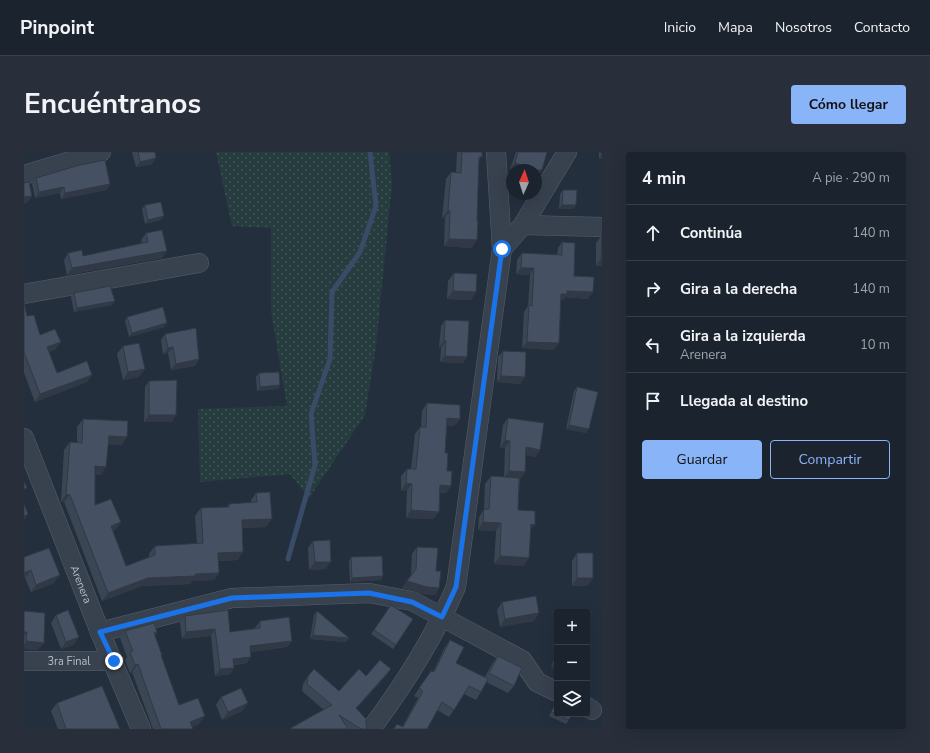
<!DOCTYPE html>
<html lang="es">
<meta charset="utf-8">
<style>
:root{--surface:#1b232e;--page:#282f3a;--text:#f1f3f6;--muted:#a0a4aa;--line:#39404a;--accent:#8ab4f8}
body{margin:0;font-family:"Nunito Sans",sans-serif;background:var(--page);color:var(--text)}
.controls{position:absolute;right:12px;bottom:12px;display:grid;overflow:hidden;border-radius:4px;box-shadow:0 4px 16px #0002}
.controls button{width:36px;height:36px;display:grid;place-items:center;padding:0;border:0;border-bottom:1px solid var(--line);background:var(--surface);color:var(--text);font:20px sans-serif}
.compass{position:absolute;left:482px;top:12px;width:36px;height:36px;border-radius:50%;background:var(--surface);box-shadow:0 4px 16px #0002;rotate:3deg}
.stop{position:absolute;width:12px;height:12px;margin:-9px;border:3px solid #1a73e8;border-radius:50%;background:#fff}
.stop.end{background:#1a73e8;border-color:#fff;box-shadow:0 1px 4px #0008}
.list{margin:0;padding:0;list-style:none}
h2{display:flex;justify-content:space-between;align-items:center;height:52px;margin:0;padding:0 16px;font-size:17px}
h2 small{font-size:13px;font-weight:400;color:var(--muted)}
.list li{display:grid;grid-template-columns:26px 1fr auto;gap:12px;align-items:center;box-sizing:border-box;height:56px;padding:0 16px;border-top:1px solid var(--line)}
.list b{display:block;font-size:15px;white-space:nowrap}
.list p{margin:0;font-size:13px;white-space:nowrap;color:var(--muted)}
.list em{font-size:13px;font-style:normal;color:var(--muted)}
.actions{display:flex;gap:8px;padding:12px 16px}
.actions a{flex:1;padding:9px 0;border:1px solid var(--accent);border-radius:4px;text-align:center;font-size:14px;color:var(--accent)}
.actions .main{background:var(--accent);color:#111}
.icon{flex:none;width:22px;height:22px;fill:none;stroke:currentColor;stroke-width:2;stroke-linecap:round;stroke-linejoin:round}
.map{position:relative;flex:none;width:578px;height:577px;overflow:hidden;border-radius:4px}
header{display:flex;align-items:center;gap:24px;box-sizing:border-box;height:56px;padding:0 20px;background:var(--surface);border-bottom:1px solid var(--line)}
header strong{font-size:19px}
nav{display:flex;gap:22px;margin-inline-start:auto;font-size:14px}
.intro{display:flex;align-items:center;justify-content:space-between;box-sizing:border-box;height:96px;padding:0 24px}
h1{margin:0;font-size:28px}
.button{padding:10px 18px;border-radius:4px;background:var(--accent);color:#111;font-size:14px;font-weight:700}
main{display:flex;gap:24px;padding:0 24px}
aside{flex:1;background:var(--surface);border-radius:4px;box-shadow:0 4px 16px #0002}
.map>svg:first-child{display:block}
</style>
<header>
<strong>Pinpoint</strong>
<nav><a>Inicio</a><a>Mapa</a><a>Nosotros</a><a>Contacto</a></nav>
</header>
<div class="intro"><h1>Encuéntranos</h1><a class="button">Cómo llegar</a></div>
<main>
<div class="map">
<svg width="578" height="577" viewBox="0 0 578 577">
<defs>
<pattern id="grass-dots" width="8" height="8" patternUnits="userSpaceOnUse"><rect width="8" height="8" fill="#263c3f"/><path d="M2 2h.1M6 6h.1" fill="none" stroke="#435659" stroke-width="1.8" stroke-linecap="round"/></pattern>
</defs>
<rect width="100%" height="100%" fill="#242f3e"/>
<path fill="url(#grass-dots)" d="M192,0H365L368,32L352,194L341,263L285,346L266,322L176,330L174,257L263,254L247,159V76L208,74Z"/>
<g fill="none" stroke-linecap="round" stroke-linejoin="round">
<path stroke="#394c67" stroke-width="5" d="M264,407L291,313L287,262L306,207L308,140L336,100L352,54L346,0"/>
<g stroke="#565f6c" stroke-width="20">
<g id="street">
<path d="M0,23L77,0"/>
<path d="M499,73L578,75"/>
<path d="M478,97L499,73L543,0"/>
<path d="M0,142L175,111"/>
<path id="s1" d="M0,286L76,480L117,577"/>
<path d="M76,480L208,446L345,441L388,449L418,465L498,508L513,530L533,540"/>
<path id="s2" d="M0,509H90"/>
<path d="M563,555L568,558"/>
<path d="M347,577C380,533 410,485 432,435L478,97L472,0"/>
</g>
</g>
<use href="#street" stroke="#38414e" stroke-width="19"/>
</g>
<path fill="#3b4654" d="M108,0H131L128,12L112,15Z
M433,0H458L455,9L448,96L420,94L421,66H418L422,27L427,20H432Z
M492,0H523L513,25L486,17Z
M575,0H578V7H575Z
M12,26L86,32L82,38L37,47L36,41L11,46L8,32Z
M539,38L552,53L549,57H535L536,42Z
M121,53L137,68L121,72L118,57Z
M122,81L143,99L138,106L43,123L40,108L44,101L59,104L118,91L117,88Z
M578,83V114H572V91Z
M538,90L550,124L564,147L541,145L539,148H536L535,191L530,198L498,196L500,160L504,154L506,123L492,122L493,108L498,101L533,103L534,96Z
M430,121L452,140L447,148L423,147L424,129Z
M50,141L91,149L88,153L50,160L47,145Z
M0,150L3,164L16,183L32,197L25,200L33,221L68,223L63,230L11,250L0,221Z
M103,165L140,175L105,185L101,169Z
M421,168L439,211L416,210L417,196L415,195L417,174Z
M141,182L175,207L171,214L147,218L144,201L139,202L137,188Z
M99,194L115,225L99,228L93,202Z
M479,199L501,225L496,232L473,230L474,205Z
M235,221L256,233L254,237L233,239L232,225Z
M125,229L152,263L148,270H120L121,235Z
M553,235L562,281L542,277L550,239Z
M403,251L436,267L430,274H423L421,301L423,319L427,334L422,341H416L410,367L382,366L383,339H377V324L383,317H387L391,282L396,275H397L398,259Z
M484,266L516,298L511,305L502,303L501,320L496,327L494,358L506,379L505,406L499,414L470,412L472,379L454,378L455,365L460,357L461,332L467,324L480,325L481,296H476L479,273Z
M59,267L98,293L84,292L77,323L71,322V353L97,370L91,378L88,379L102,414L125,405V402L131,394L173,392L171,364L177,356L203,355L205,352L227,351V348L232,341L242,375L218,376L214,408L195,409V421L190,428L168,429L166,432L118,434L78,449L40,350H37L40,298L46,290L53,291V275Z
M289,389L302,417L285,418L284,396Z
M393,395L412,419L415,436L411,443L399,442L378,436L387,423L388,402Z
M553,401L569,426L563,434H548V409Z
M0,405L30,431L7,440L1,426Z
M327,405L359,424L357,428L326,430L325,409Z
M478,450L510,469L476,475L473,458Z
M367,453L389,467L369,497L347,482Z
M0,459L14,498L0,497Z
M293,459L325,486L322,490L286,487L290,463Z
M32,463L55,485L49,493L37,497L27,471Z
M161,464L206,480L231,477V476L236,469L268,489L263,495L227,500L223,511L210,513V516L206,522L191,524L187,484L158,487L156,471Z
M101,479L133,480L131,483L137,505L155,553L175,572L168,575L169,577H129L108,520L106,521L101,508L103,505L96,486Z
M426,488L432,511L461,525L468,512L474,504L490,534L484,541L462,530L457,540L452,548L440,542L425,565L413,558L403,577H369L373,572L378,575L394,546L390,544L407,519L409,520L421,495Z
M533,501V518L527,515Z
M367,517L362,524L332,557L344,577H266L267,576L300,558L278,539L279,532L284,524L315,539L342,524Z
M197,545L224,551L218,559L198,568L192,553Z
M533,549L545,568L542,572L525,564Z
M33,551L95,577H34L27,559Z"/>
<path fill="#303945" d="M578,2V7H575Z
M132,6L128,12L112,15L116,10Z
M491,11L518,18L513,25H512V18H488L486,17Z
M86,32L82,38L37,47L41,41Z
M40,35L36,41L11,46L15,40Z
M8,44L3,51L0,52V45Z
M538,53H552L549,57H535Z
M424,58L426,59L421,66H418Z
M140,64L137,68L121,72L124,68Z
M425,87L453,88L448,96L420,94Z
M143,99L138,106L43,123L48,116Z
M577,106H578V114H572Z
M497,116H510L506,123L492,122Z
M429,139L452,140L447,148L423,147Z
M543,139L569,140L564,147L541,145L539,148H532L537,142Z
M91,149L88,153L50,160L53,156Z
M143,171L140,175L105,185L108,181Z
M420,189H422L417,196L415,195Z
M37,190L32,197L18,203L23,195Z
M503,190L535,191L530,198L498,196Z
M149,195L144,201L139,202L144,196Z
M421,204L443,205L439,211L416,210Z
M175,207L171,214L147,218L152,212Z
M121,217L115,225L99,228L104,220Z
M68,223L63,230L11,250L16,242Z
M477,224L501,225L496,232L473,230Z
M256,233L254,237L233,239L236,235Z
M125,263H152L148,270H120Z
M423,266L436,267L430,274H418Z
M545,273L565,277L562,281L542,277Z
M85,284L103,285L98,293L79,292Z
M481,288L486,289L481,296H476Z
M502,295L516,298L511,305L497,302Z
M71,314L82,315L77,323L66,322Z
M485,319L501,320L496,327L480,326Z
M382,331L388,332L383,339H377Z
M416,333L427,334L422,341L411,340Z
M42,342L46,343L40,350H37Z
M387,358L415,360L410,367L382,366Z
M4,362L0,368V364Z
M248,367L242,375L212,376L218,368Z
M97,370L91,378L81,382L87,374Z
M459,370L477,371L472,379L454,378Z
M507,372L511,373L505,380Z
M219,400L214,408L189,409L194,401Z
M476,404L505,406L499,414L470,412Z
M291,410H307L302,417L285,418Z
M7,418L1,426H0V421Z
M195,421L190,428L168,429L166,432L118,434L78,449L84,441L124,426L171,422Z
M36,423L30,431L7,440L12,433Z
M359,424L357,428L326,430L328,426Z
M553,426H569L563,434H548Z
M383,429L415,436L411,443L399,442L378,436Z
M515,461L510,469L476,475L481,467Z
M191,477L187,484L158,487L162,480Z
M0,480H3L0,484Z
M289,483L325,486L322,490L286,487Z
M55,485L49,493L37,497L42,490Z
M2,489L20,491L14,498L0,497V493Z
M268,489L263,495L222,501L226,494Z
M227,505L223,511L205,513L209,507Z
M533,507V518L527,515Z
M114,512L108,520L106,521L111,513Z
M210,516L206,522L191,524L196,517Z
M367,517L362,524L327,563L332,556Z
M224,551L218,559L198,568L204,560Z
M181,564L175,572L163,577L166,570Z"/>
<path fill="#455162" stroke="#303945" d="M114,0H131L132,6L116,10Z
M438,0H458V5H455L453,69H454L453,88L425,87L426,59L424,58L427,20L437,21Z
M494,0H523L518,18H512L491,11Z
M81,8L86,32L41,41L40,35L15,40L12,26L56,13Z
M5,30L8,44L0,45V31Z
M539,38H553L552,53H538Z
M137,50L140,64L124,68L121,53Z
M138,78L143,99L48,116L44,101L58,98L59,104L124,90L122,81Z
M578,83V106H577Z
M538,90L551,91L550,124L570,125L569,140L543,139V142H537L535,191L503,190L505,153L508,154L510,116H497L498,101L538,103Z
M430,121L453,122L452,140L429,139Z
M86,134L91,149L53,156L50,141Z
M0,150L3,164L10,163L16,183L31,177L37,190L23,195L33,221L63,209L68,223L16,242L0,200Z
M139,155L143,171L108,181L103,165Z
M421,168L445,169L443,205L421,204L422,189H420Z
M172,176L175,207L152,212L149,195L144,196L141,182Z
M115,191L121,217L104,220L99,194Z
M479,199L502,200L501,225L477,224Z
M255,220L256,233L236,235L235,221Z
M153,228L152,263H125V229Z
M553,235L574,240L565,277L545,273Z
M403,251L436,253V267L423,266L421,301H424L423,319H428L427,334L416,333L415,360L387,358L388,332L382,331L383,317H392L396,275H402Z
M484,266L520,271L516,298L502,295L501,320L485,319L486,289L481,288Z
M59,267L104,269L103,285L85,284L82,315L71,314V353L87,347L97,370L87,374L102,414L131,403V394L179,391L177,356L205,355V352L233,350L232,341L246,340L248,367L218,368L219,400L194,401L195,421L171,422L172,424L124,426L84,441L46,343L42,342L46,290L58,291Z
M467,324L495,326L494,358L511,359V373L507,372L505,406L476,404L477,371L459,370L460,357H465Z
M0,329L3,336L0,337Z
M0,352L4,362L0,364Z
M306,388L307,410H291L289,389Z
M393,395L414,396L412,419H417L415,436L403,435L383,429L392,417Z
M25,396L36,423L12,433L7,418L0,421V405Z
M553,401H569V426H553Z
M358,404L359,424L328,426L327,405Z
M512,444L515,461L481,467L478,450Z
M367,453L389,467L372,493L350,478Z
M44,458L55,485L42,490L32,463Z
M204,458L206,480L236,476V469L265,465L268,489L226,494L227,505L209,507L210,516L196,517L191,477L162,480L161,464Z
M0,459L21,461L20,491L2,489L3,480H0Z
M293,459L325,486L289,483Z
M130,471L133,480L130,481L138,503H137L155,553L174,546L181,564L166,570L169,577H137L114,512L111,513L106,500L109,499L101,479Z
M426,488L440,495L432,511L464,527L457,540L445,534L430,558L418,550L403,577H370L373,572L379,575L399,539L395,536L407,519L410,520Z
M474,504L498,516L490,534L465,521Z
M356,508L367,517L332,556L342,567V574L344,577H337L315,563L324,577H267V576L308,553L283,532L284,524L290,517L315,539L335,517L342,524Z
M78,534L96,577H42L33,551Z
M217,536L224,551L204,560L197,545Z
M533,549V562H548L545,568L527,560Z"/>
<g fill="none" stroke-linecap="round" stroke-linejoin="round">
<path stroke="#1a73e8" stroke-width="5" d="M90,509L76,480L208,446L345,441L388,450L418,465L432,435L478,97"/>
</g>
<g text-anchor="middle" stroke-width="3" stroke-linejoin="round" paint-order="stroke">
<g font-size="11" fill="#b4bcc9" stroke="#1d2633">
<text dy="4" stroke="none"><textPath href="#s1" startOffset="157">Arenera</textPath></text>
<text dy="4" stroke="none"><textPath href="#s2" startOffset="45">3ra Final</textPath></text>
</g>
</g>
</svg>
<div class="controls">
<button>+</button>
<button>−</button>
<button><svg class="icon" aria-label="layers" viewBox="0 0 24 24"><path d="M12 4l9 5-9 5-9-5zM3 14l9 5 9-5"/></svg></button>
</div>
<svg class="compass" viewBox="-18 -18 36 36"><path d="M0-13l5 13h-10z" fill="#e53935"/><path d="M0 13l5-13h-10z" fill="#a0a4aa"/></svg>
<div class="stop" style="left:478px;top:97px"></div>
<div class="stop end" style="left:90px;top:509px"></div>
</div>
<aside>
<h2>4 min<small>A pie · 290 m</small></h2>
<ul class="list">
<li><svg class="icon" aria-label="ahead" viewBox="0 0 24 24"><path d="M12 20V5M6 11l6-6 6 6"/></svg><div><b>Continúa</b></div><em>140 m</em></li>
<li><svg class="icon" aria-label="right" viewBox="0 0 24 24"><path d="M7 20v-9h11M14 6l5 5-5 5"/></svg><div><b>Gira a la derecha</b></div><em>140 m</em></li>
<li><svg class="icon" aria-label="left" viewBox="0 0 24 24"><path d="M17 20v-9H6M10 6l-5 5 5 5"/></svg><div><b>Gira a la izquierda</b><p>Arenera</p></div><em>10 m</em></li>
<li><svg class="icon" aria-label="arrive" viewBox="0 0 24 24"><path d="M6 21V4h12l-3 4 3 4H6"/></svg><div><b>Llegada al destino</b></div></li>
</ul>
<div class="actions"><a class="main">Guardar</a><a>Compartir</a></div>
</aside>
</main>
